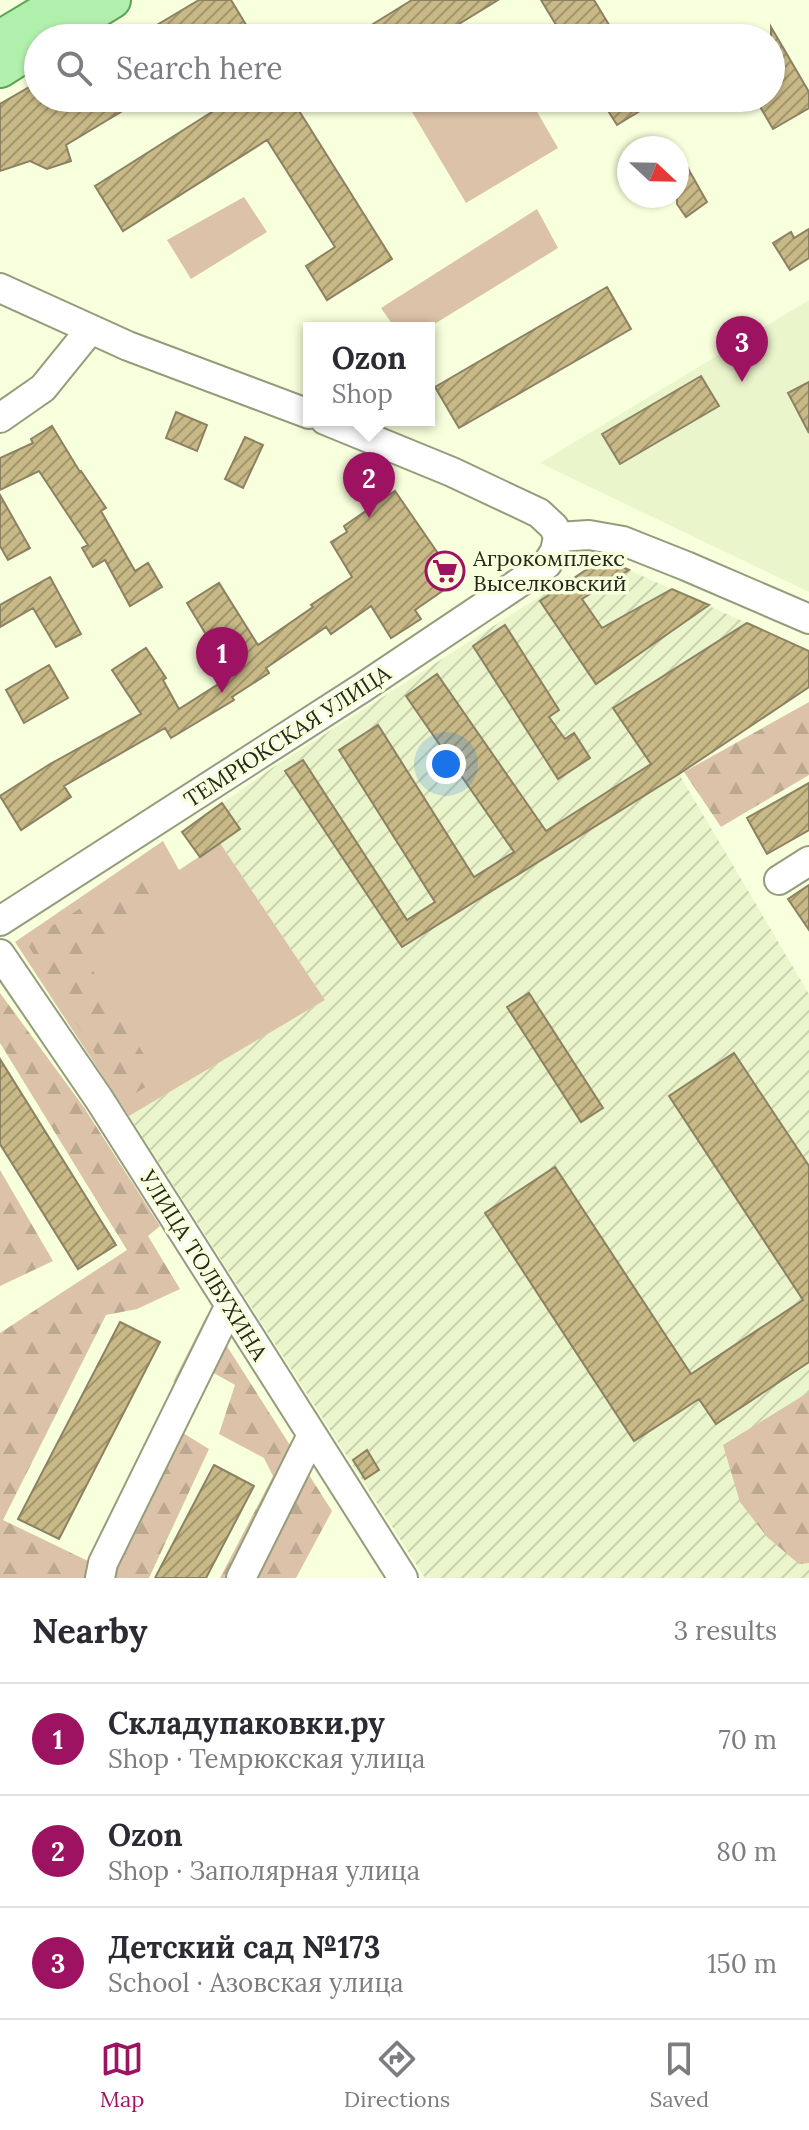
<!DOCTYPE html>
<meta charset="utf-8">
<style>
:root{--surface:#fff;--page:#f2f2f3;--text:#2b2b33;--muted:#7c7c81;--line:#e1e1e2;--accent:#9e1361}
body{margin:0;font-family:Lora,serif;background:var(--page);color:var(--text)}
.compass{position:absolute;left:617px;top:136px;width:72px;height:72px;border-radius:50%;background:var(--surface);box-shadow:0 2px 6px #0004;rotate:112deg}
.you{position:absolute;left:446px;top:764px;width:28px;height:28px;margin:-20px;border:6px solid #fff;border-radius:50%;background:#1a73e8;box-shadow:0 0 0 12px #1a73e833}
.badge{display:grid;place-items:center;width:52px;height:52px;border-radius:50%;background:var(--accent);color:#fff;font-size:26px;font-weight:700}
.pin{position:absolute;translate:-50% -66px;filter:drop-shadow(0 2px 4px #0008)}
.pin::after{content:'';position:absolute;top:42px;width:28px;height:24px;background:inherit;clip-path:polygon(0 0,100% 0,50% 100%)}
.popup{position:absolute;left:303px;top:322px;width:132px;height:104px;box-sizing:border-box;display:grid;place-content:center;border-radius:0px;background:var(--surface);filter:drop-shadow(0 2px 6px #0005);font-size:26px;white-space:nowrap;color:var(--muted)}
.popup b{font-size:30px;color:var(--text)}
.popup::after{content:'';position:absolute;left:50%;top:100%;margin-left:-16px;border:16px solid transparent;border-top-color:var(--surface)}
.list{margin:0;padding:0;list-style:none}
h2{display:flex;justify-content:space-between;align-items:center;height:104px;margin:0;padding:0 32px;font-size:34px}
h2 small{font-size:26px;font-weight:400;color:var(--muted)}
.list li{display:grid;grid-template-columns:52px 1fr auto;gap:24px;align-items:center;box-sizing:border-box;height:112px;padding:0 32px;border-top:2px solid var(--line)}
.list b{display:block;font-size:30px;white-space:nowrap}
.list p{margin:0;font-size:26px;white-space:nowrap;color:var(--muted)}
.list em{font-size:26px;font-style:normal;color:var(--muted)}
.icon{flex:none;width:44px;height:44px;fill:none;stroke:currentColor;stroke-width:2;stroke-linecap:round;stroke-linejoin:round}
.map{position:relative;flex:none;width:809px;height:1578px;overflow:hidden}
.search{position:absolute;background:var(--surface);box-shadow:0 2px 6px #0004;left:24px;right:24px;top:24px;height:88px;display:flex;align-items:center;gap:20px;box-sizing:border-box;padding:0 28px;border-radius:44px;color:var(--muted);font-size:30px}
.sheet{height:440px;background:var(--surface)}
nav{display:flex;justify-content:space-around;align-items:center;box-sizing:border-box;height:112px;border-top:2px solid var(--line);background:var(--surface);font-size:22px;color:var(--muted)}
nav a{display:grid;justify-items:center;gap:4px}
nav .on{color:var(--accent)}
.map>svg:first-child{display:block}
</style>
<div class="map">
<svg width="809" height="1578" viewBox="0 0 809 1578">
<defs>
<pattern id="industrial-furrows" width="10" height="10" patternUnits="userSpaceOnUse" patternTransform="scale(2)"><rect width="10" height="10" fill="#ebf5cb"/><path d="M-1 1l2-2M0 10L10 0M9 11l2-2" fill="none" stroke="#c9d2ae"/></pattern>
<pattern id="forest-firs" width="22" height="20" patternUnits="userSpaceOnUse" patternTransform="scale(2)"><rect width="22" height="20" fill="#dbc2a8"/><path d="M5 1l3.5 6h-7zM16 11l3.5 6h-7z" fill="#bca790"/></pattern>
<pattern id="building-hatch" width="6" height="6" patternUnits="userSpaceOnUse" patternTransform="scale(2)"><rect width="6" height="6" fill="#c8b986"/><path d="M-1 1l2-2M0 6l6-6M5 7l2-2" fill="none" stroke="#a2966d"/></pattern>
</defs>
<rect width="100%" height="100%" fill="#f7ffdc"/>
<path fill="#ebf5cb" d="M809,300V592L540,463Z"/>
<path fill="url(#industrial-furrows)" d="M609,561L809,651V687L679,774L809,994V1578H425L129,1116L325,1000L220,843L200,857L182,832L272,768L553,588Z"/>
<path fill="#dbc2a8" d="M435,98H529L558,148L466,203L412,112Z
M244,197L267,232L191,279L167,240Z
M537,209L558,248L428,328H395L381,308Z
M163,841L179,870L220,843L325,1000L129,1116L15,942Z"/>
<path fill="url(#forest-firs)" d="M809,702V775L721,827L684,772Z
M141,871L165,901L84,956L159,1079L124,1100L26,942Z
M0,993L83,1106L160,1226L148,1236L180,1289L137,1309L106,1315L3,1520L90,1562L170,1425L209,1449L149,1578H0V1333L127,1250L0,1043Z
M0,1170L53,1261L0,1286Z
M207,1315L332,1511L296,1578H220L273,1476L264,1458L219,1434L235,1385L212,1372L173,1382Z
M809,1392V1563L799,1564L767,1537L740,1502L723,1445Z"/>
<path fill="url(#building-hatch)" stroke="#8c8263" stroke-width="2" d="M199,0H231L254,38H135Z
M412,0H498L436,38H382L373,24Z
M541,0H594L617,38H564Z
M771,27L809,92V108L773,129L755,98H771Z
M38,82V98H144L66,145L71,161L47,169L30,161L0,171V104Z
M234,98H291L392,259L327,300L306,266L335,247L267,140L123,231L95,186Z
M600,98H661L617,125Z
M677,149L707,202L686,217L677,204Z
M809,229V258L790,270L773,243L791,232L794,238Z
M607,287L631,329L459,428L435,387Z
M701,376L719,406L620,464L602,434Z
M809,382V433L788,393Z
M176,412L207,425L197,451L166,438Z
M52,426L80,472L81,471L106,508L101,511L135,571L148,563L162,587L130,606L105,560L93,567L82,548L88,545L39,471L0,490V458L33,443L31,439Z
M245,437L263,445L243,488L225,479Z
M395,491L457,581L415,610L421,619L391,638L371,606L331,634L326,627L266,668L269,673L232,697L234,700L201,720L171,738L165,728L64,786L71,797L21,830L0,796L50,764L141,714L112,670L146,648L166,678L163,680L179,709L231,676L187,603L219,583L258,645L313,607L311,605L352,577L331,542L347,532L344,526Z
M0,495L30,548L8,560L0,546Z
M609,561L629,570L582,599L602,628L672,589L709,605L596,684L540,601L586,570Z
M50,577L81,634L56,647L33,608L0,627V605Z
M747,623L809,651V687L679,774L402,947L285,771L303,760L407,920L435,902L339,750L378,725L474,877L514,852L406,696L437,674L546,831L651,764L613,708Z
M505,625L559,710L549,717L565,739L574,733L590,758L558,779L473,646Z
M49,665L68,698L24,723L6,690Z
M809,783V830L767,854L747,818Z
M222,803L240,829L200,857L182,832Z
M809,885V930L788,899Z
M529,993L603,1108L581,1122L507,1007Z
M734,1053L809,1166V1362L716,1424L699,1399L634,1441L485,1213L555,1167L691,1374L803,1300L669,1096Z
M0,1059L116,1245L78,1269L0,1144Z
M120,1322L160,1342L59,1539L18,1519Z
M367,1450L379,1470L365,1479L353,1460Z
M214,1465L254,1486L206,1578H155Z"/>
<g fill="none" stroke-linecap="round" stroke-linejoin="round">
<g stroke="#959c7c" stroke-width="32">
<path id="minor" d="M0,288L128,346L309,414
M0,418L43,388L90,330
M325,420L452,472L539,513L554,527L558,537
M558,537L589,535L623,541L686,566L809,619
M779,880L809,861
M0,921L362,688L547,564L555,551L558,537
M0,954L99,1099L403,1578
M100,1578L103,1563L230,1305
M241,1578L312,1435"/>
</g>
<g stroke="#5ea256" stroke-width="40">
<path id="major" d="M50,38L112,0
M0,39L65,0
M0,69L38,45"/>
</g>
<use href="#minor" stroke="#fff" stroke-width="28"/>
<use href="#major" stroke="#b1efad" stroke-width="36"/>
</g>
<defs>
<g id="supermarket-ring" transform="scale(2)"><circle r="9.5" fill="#f7ffdc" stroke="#9e1361" stroke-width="1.5"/><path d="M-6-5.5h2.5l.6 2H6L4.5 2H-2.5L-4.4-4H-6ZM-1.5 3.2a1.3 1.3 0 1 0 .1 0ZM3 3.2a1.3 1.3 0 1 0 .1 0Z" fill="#9e1361"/></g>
</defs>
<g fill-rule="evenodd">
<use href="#supermarket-ring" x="445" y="571"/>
</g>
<g text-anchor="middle" stroke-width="7" stroke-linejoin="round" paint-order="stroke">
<g font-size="22" fill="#24271a" stroke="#f7ffdc" text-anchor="start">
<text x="473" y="566">Агрокомплекс<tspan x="473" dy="25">Выселковский</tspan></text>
</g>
<g font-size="22" fill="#24271a" stroke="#f7ffdc">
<text transform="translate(287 736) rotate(-33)" y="8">ТЕМРЮКСКАЯ УЛИЦА</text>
<text transform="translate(204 1265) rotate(58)" y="8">УЛИЦА ТОЛБУХИНА</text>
</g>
</g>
</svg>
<svg class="compass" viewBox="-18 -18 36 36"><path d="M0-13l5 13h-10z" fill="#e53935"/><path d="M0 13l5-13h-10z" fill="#7c7c81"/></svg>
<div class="you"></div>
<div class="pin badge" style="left:222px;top:693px">1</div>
<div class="pin badge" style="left:369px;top:518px">2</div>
<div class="popup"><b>Ozon</b>Shop</div>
<div class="pin badge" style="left:742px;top:382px">3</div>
<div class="search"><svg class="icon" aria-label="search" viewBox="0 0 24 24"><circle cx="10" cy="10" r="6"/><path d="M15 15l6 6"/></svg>Search here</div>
</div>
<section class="sheet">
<h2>Nearby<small>3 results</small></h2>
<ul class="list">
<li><span class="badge">1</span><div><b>Складупаковки.ру</b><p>Shop · Темрюкская улица</p></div><em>70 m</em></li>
<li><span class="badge">2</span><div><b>Ozon</b><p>Shop · Заполярная улица</p></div><em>80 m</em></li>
<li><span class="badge">3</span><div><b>Детский cад №173</b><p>School · Азовская улица</p></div><em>150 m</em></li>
</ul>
</section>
<nav>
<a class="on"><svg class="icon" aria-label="map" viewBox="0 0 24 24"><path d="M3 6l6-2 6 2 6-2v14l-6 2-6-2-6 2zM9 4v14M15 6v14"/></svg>Map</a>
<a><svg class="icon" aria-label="directions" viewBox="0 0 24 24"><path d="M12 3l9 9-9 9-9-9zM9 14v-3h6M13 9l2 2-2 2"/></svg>Directions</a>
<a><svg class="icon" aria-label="saved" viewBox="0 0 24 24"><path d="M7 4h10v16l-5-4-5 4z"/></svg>Saved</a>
</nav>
